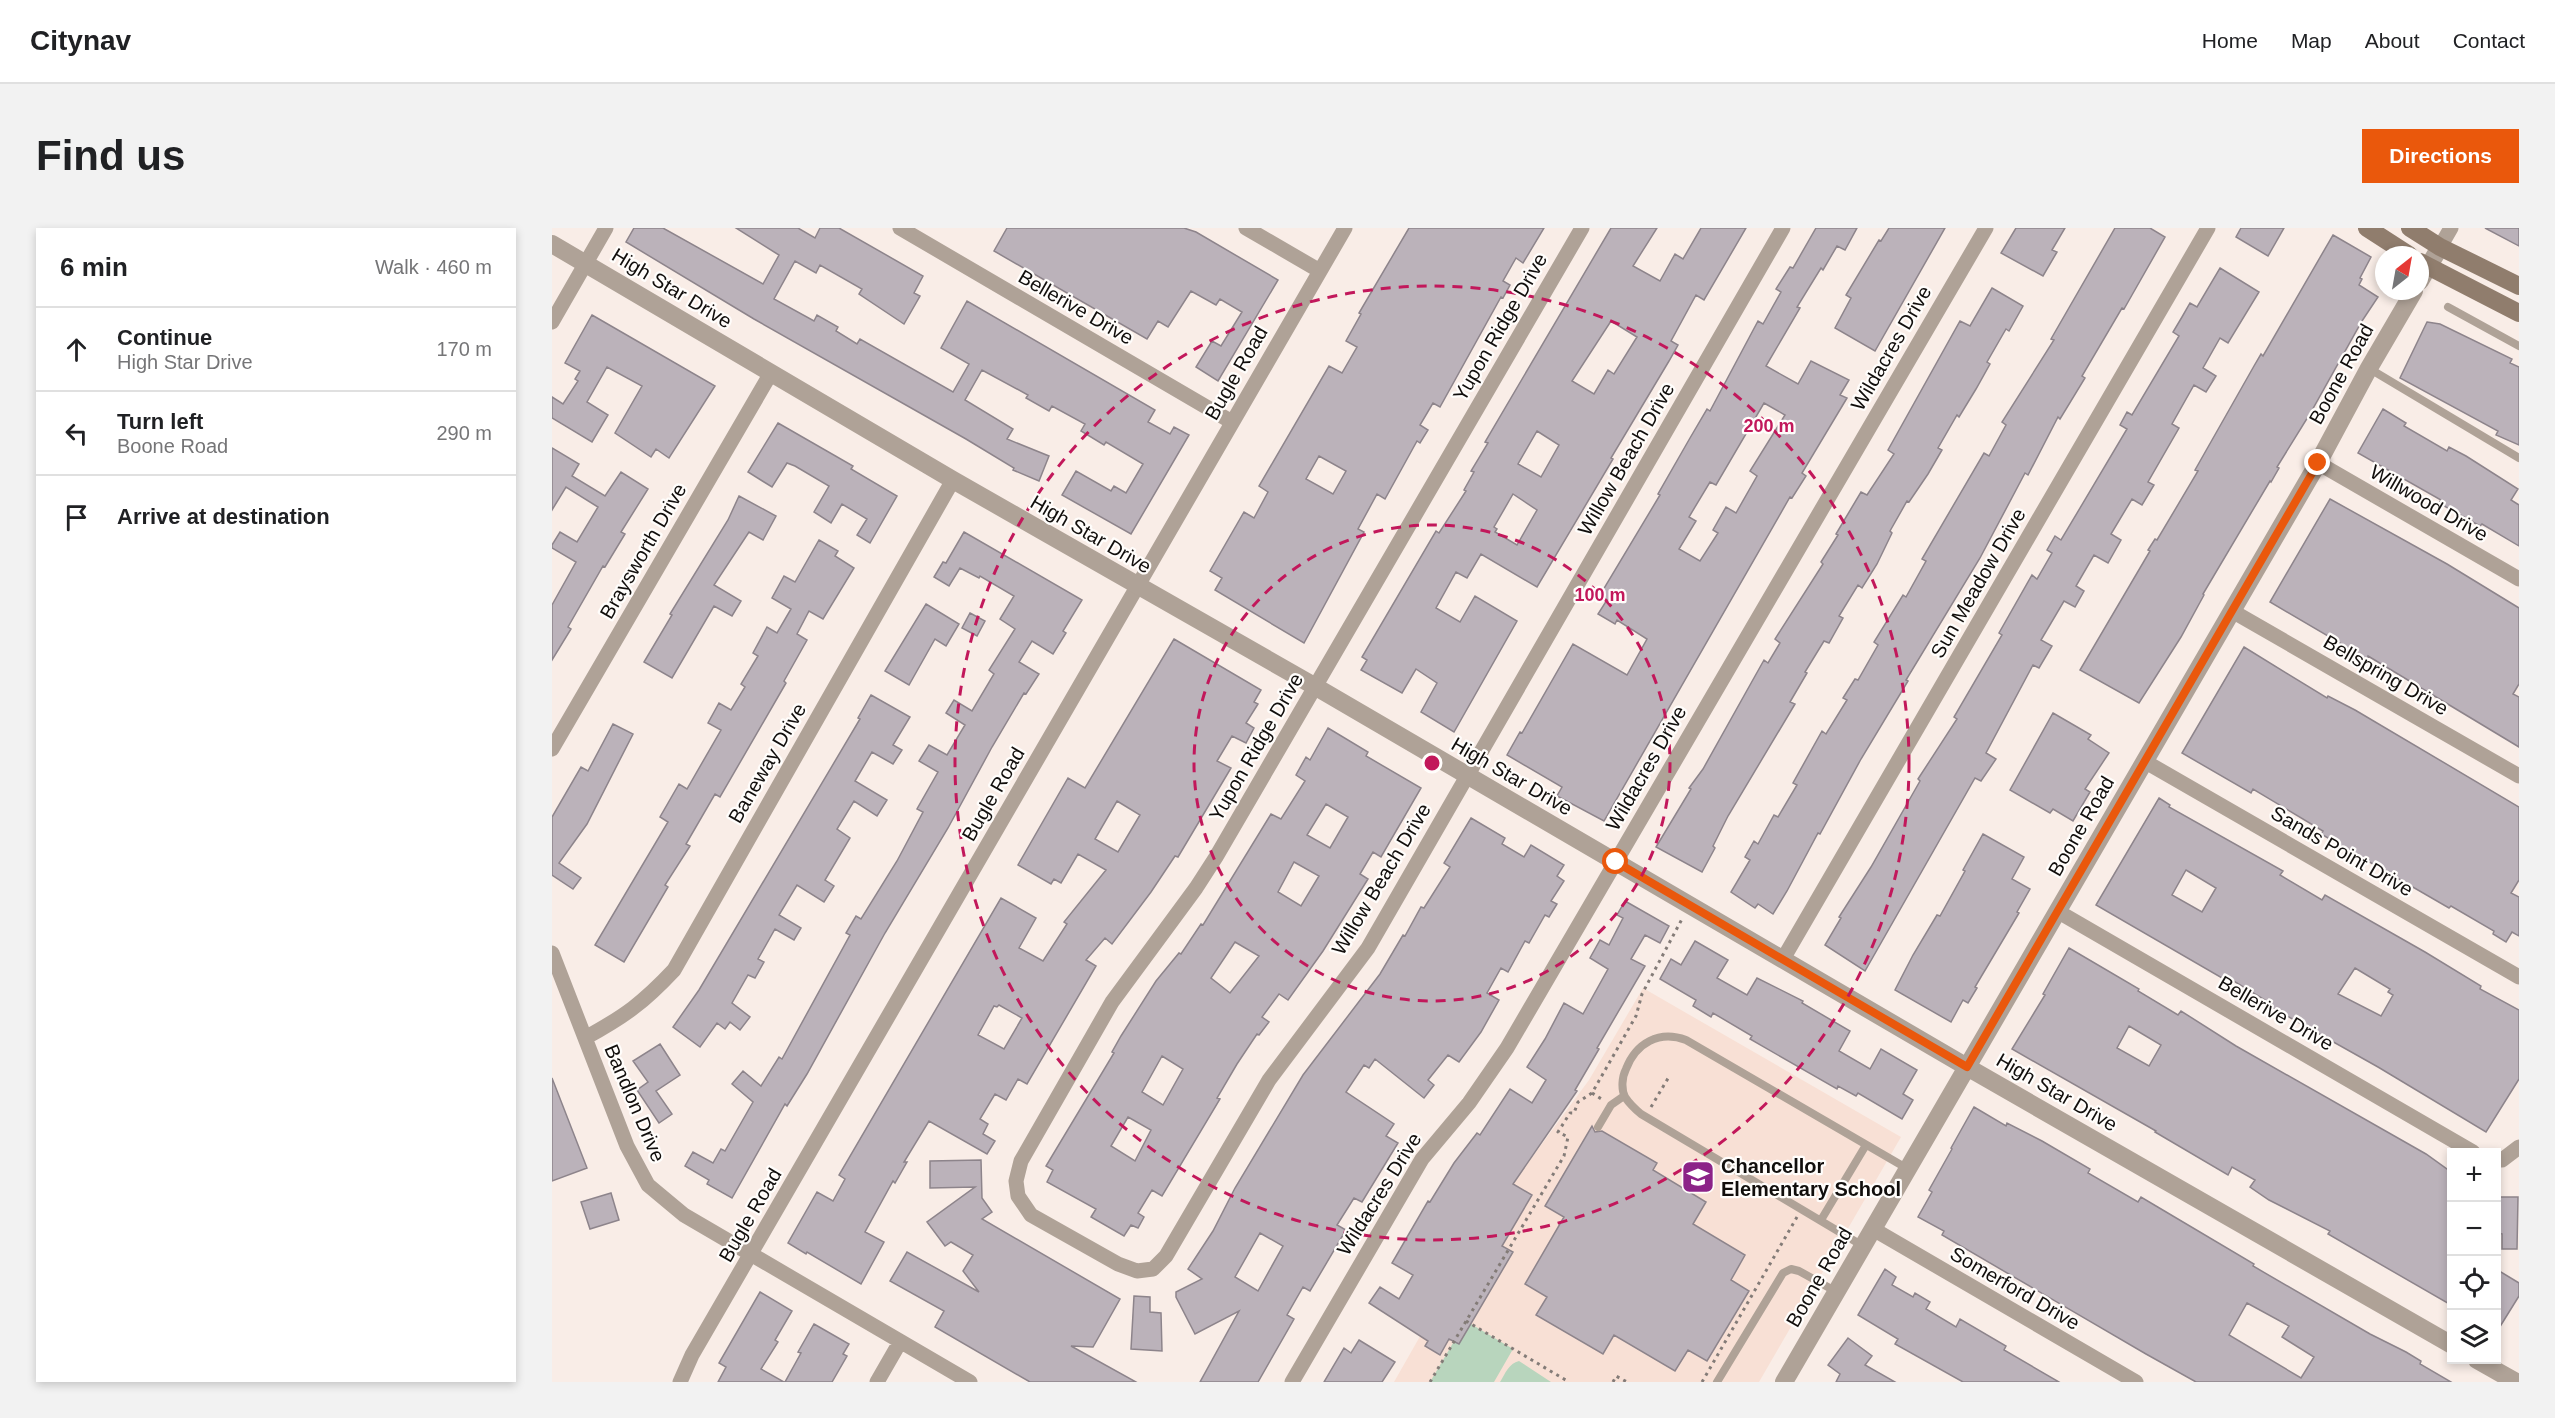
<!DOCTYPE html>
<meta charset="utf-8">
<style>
:root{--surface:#fff;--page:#f2f2f2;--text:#202124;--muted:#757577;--line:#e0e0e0;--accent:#ea580c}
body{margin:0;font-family:Helvetica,sans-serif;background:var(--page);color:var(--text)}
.controls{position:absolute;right:18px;bottom:18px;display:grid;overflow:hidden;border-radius:0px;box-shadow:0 3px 9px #0003}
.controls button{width:54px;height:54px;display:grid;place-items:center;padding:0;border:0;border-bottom:2px solid var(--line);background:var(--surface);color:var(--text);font:30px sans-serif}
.compass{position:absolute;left:1823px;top:18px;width:54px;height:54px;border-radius:50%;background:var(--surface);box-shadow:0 3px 9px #0003;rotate:31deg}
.stop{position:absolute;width:18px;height:18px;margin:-14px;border:4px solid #ea580c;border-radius:50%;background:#fff}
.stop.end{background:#ea580c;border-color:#fff;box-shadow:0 2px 6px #0008}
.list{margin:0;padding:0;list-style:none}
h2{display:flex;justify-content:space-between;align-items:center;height:78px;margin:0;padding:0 24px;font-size:26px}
h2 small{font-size:20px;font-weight:400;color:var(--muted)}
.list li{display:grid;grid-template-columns:39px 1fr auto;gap:18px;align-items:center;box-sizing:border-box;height:84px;padding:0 24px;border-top:2px solid var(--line)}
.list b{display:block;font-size:22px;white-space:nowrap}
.list p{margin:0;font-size:20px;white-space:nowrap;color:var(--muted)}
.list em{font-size:20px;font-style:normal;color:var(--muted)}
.icon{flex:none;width:33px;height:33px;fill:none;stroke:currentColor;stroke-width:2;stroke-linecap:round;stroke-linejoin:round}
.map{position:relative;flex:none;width:1967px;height:1154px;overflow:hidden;border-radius:0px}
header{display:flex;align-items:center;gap:36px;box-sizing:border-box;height:84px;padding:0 30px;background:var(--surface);border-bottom:2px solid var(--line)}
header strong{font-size:28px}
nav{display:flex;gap:33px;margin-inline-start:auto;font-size:21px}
.intro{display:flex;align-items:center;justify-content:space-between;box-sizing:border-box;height:144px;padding:0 36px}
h1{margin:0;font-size:42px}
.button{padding:15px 27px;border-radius:0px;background:var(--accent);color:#fff;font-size:21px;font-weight:700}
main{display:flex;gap:36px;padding:0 36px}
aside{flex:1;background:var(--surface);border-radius:0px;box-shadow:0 3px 9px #0003}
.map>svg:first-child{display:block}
</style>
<header>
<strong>Citynav</strong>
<nav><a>Home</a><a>Map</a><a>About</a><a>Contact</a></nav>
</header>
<div class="intro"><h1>Find us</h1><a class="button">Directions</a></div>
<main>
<aside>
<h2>6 min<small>Walk · 460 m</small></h2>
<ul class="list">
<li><svg class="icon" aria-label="ahead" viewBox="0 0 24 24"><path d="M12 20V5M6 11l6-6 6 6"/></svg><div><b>Continue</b><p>High Star Drive</p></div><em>170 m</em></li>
<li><svg class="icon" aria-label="left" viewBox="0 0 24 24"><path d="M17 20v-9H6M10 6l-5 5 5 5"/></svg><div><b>Turn left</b><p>Boone Road</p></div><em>290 m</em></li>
<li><svg class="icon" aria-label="arrive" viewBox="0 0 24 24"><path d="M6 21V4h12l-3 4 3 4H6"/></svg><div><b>Arrive at destination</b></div></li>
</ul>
</aside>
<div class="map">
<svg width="1967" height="1154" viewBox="0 0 1967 1154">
<rect width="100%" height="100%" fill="#f9ede7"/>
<path fill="#f8e0d5" d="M1091,760L1349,909L1207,1154H842L936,989L1037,852Z"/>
<path fill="#b8d5bd" d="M914,1093L961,1121L942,1154H878Z
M967,1133L999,1154H948C953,1146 957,1135 967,1133Z"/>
<path fill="#bbb2ba" stroke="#8d848b" stroke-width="1.5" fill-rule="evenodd" d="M82,0H111L211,56L227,27L184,0H246L263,10L268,0H287L371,48L362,65L368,68L352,96L307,66L310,61L268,37L264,45L243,33L222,71L262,93L265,87L286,99L284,103L305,116L308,111L401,164L417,136L389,120L415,73L603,182L596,194L618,206L622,199L637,207L579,306L510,267L524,243L559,263L562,258L574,265L591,236L554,214L552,217L529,203L533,196L500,178L497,183L474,170L476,167L430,142L413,172L461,201L455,211L497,228L487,253L461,242L462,240L414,211L202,91L74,14Z
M455,0H632L644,4L726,52L666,153L644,139L660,113L669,118L690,84L668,71L664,77L639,63L616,99L606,93L595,111L442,23Z
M857,0H992L971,35L964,30L951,53L958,57L951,70L949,69L888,179L881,175L868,197L876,202L868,215L865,213L833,271L825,266L806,301L812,304L752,415L663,362L670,350L658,343L692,284L702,290L716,264L707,258L777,138L790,145L805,119L794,113L809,86L807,85ZM767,228L794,243L781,266L754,251Z
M1059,0H1105L1081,38L1108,53L1123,26L1131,31L1149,0H1194L1152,72L1144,67L1119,113L1126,117L1117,133L1059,230L1061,231L985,359L929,326L915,350L904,344L884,380L908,394L923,368L965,393L902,504L869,484L885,455L864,441L850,465L809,442L815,432L810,429L884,303L887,305L914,263L912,262L922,244L919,243L936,215L933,214ZM1059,93L1085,109L1062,146L1056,142L1042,166L1020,153ZM985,203L1007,217L989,249L966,236ZM961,266L985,282L965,317L943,304L945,301L942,299Z
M1264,0H1305L1293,22L1285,18L1271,42L1269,40L1245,79L1248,80L1214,138L1246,156L1259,133L1297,152L1288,167L1295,170L1250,245L1254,248L1240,270L1238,269L1052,593L1005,568L1010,559L955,527L968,504L970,505L1021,416L1075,447L1095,411L1065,392L1063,396L1046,386L1055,372L1048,367L1108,267L1106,266L1138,210L1155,181L1158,183L1206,93L1211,96L1229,64L1224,61L1238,39L1241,40ZM1212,175L1233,187L1198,243L1205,248L1184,285L1174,279L1161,302L1166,305L1148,333L1127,321L1144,293L1137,289L1158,254L1164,257Z
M1337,0H1393L1323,123L1283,100L1299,70L1294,67L1327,12L1329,13Z
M1464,0H1513L1500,22L1505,24L1491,48L1449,25Z
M1563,0H1598L1613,9L1580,67L1572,81L1570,80L1530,148L1533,150L1508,191L1506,189L1476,247L1473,245L1428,330L1354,452L1356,453L1309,531L1268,606L1266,605L1235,663L1221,686L1206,676L1203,680L1179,664L1198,632L1193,629L1202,613L1206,616L1222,587L1226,589L1245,557L1241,555L1270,503L1274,506L1295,472L1291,470L1303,451L1306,452L1326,417L1322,414L1351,367L1354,369L1374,333L1370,331L1432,225L1437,228L1454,197L1450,194L1502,112L1499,111Z
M1689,0H1732L1716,28L1684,9Z
M1933,0H1967V18Z
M1781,7L1819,29L1808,50L1810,51L1807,57L1826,69L1810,93L1759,184L1725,239L1727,240L1719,254L1718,253L1651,366L1652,367L1629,409L1587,475L1528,442L1598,323L1596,322L1603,311L1605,312L1646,243L1643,242L1702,138L1709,126L1711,128Z
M1668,40L1707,64L1676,115L1668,110L1651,140L1664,148L1654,164L1642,157L1620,196L1627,200L1596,254L1602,257L1590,277L1580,271L1559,306L1569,312L1556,335L1542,327L1524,358L1532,363L1523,379L1512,373L1489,412L1500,418L1487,440L1481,437L1434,525L1444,531L1429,553L1423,550L1313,743L1273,717L1289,690L1287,689L1319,639L1368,553L1366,551L1405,491L1402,489L1450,407L1447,405L1480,347L1485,351L1500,325L1495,322L1503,308L1509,312L1575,201L1568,197L1575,184L1580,187L1627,108L1621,104L1630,89L1638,75L1645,79Z
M1440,60L1471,78L1457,103L1454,101L1435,134L1438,136L1424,161L1407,189L1405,187L1386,220L1390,222L1376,246L1357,274L1355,273L1338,303L1340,305L1325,336L1310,360L1306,357L1287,388L1291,390L1277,415L1272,413L1253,444L1255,445L1238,474L1243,476L1176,588L1161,618L1163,620L1150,644L1104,619L1139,561L1137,560L1151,541L1212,432L1216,435L1228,415L1223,411L1271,336L1269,334L1286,307L1284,306L1309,264L1315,267L1342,226L1336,222L1408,93L1418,98Z
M40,87L163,158L117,230L104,221L99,229L63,205L90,158L55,139L35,174L56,187L40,214L0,190V169L11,176L26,153L23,151L28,143L13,135Z
M1875,94L1888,96L1960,131L1958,135L1967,139V217L1944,207L1946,203L1848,150Z
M1831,181L1854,195L1852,198L1895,223L1897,219L1914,228L1966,261L1959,272L1967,277V318L1930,296L1928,298L1901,283L1887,275L1889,272L1806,225Z
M226,195L301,238L299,241L345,268L318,315L305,307L315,291L290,276L279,295L262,284L277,258L243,238L235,235L220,259L196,244Z
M0,220L27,236L20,248L53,268L69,244L96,261L69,304L73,306L53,339L51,338L16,399L19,401L0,432V377L24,334L0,320V317L8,304L25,314L46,279L14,259L0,282Z
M187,268L224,288L211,312L197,304L162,357L189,373L180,388L162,378L120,450L92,434L120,387L118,386L176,292Z
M1778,271L1895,336L1967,380V456L1961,466L1967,469V519L1816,428L1815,431L1718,374Z
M412,304L530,372L511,403L514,405L501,426L480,413L467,434L487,446L474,466L472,465L440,519L396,600L333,705L255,846L235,878L233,876L180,970L155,956L157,952L133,938L141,924L161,935L169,921L173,923L201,874L180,856L191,843L209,858L227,829L230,831L298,707L294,705L304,688L309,691L345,633L371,584L365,581L386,544L367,533L377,517L395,527L413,497L394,485L402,472L420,483L442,446L437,442L463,401L448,391L462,368L428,348L427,350L408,340L397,358L382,349L391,334L394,335Z
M267,312L286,323L283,328L302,340L271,391L257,383L245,406L255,412L232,453L234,455L168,569L163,566L134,616L138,618L113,657L116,659L72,734L43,717L116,594L108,589L127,556L135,561L169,502L156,495L167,475L179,482L193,459L189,456L206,428L201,425L215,399L225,405L239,381L220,370L232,348L243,354Z
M374,376L407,396L394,418L383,411L357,457L333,443Z
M418,385L433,393L425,408L410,400Z
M622,411L709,462L702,474L706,476L694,495L702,500L694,515L680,508L665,533L679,540L626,629L623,628L599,664L560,716L553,710L534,732L544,738L475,856L466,851L454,872L443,866L428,891L436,896L431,906L443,913L435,926L377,893L352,934H355L343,955L341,953L313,1004L332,1014L309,1056L255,1024L254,1026L236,1015L265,964L281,973L293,951L287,947L449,670L484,690L467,720L491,733L515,696L512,694L554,642L526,626L509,655L502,651L499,656L466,637L516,550L533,560ZM565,573L588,587L566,624L543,611ZM447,777L470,790L452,821L426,807L442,778L445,779Z
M1692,419L1775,470L1776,468L1803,482L1967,579V652L1959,665L1967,669V708L1960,704L1954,714L1941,706L1942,703L1899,678L1897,680L1769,606L1771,603L1701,561L1699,565L1630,525Z
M319,467L358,489L341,517L350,522L341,536L320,524L303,553L335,572L325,588L302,573L285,601L298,610L273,652L282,658L272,674L245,657L227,687L249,700L242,712L223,701L206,731L212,734L203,750L196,747L180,775L198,789L188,802L178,794L173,801L165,795L148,819L121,799L147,762L308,491L306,490Z
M1501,485L1539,507L1536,511L1557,525L1533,561L1538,564L1521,593L1501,581L1498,585L1458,562Z
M61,496L81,506L35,596L7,635L29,650L21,661L0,647V589L29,539L36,543Z
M776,500L816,524L814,528L869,560L829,629L821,624L808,646L816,651L771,723L736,772L727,766L710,789L717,794L707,807L705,806L685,836L665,870L668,871L610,968L600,962L586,985L592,989L586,1000L579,997L572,1008L539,989L544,981L495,954L501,942L494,938L562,825L560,824L569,808L604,753L627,725L629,726L649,696L651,697L719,586L729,591L753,553L744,547L754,529L758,532ZM774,576L796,589L778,620L755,607ZM742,634L767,648L749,678L726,664ZM683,714L707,728L678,765L659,750ZM610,828L631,841L611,877L590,864ZM576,889L599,902L583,933L559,918Z
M1607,570L1618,577L1617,579L1731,643L1728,647L1770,672L1773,667L1873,724L1929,758L1928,761L1967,782V851L1934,904L1826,839L1712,775L1713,772L1672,747L1670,750L1544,677ZM1634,642L1664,660L1650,684L1620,667ZM1803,740L1838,761L1836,764L1841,767L1829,788L1786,766Z
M919,590L953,610L950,616L972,629L979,617L1012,637L1005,648L1012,653L999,673L1005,676L997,689L993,687L977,715L973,713L956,744L949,740L935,765L947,772L929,804L907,834L896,827L876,852L882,857L872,870L823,831L817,840L812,837L794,864L842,896L834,908L846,915L810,974L802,970L785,997L794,1002L758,1063L751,1059L735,1087L742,1091L706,1154H648L687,1083L643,1106L624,1069V1064L650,1051L636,1041L661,1003L683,960L751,847L828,746L851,707L853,708L869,679L872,680L898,639L892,635ZM708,1005L731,1018L706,1063L683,1049Z
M1431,606L1472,629L1460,651L1478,661L1465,684L1467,685L1423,759L1425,760L1416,775L1411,772L1399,794L1343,762L1361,727L1385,687L1388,688L1413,643L1411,642Z
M1073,673L1117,698L1108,715L1093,707L1079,731L1093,738L1045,820L1047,821L1023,862L1025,863L961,956L980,967L950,1018L961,1024L907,1116L897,1111L888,1127L873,1118L876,1113L817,1075L828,1059L847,1071L861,1047L840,1035L876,973L878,974L902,935L925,905L928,907L958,861L980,875L994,852L975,839L993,811L1012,775L1031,786L1056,741L1038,730L1048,712L1057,717L1071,690L1065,687Z
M1143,713L1176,732L1165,750L1195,767L1205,750L1251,773L1250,775L1298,803L1287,823L1318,841L1329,821L1365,842L1351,866L1361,872L1350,891L1306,865L1304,868L1286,858L1285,861L1198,811L1200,808L1161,785L1159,789L1141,778L1144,772L1108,751L1119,731L1129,737Z
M1517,720L1587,761L1586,763L1626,787L1629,783L1684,818L1874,926L1899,944V1077L1776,1006L1778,1003L1717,972L1698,959L1703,952L1680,939L1676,947L1603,904L1604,903L1460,821L1493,767L1491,766ZM1577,798L1609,817L1597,838L1565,820Z
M108,816L128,847L104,863L120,886L107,895L85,862L96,854L81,833Z
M0,850L35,940L0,953Z
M1422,879L1454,898L1455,895L1490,913L1538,941L1536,945L1586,974L1589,969L1604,978L1702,1036L1701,1038L1818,1106L1854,1124L1869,1133L1868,1136L1899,1154H1644L1594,1126L1390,1007L1392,1003L1366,989L1380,964L1377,962L1400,921L1399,920ZM1695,1075L1737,1098L1730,1109L1762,1129L1749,1150L1677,1107Z
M1040,898L1043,904L1050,903L1105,935L1101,942L1154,974L1141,996L1193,1027L1179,1052L1197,1063L1155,1133L1136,1122L1123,1143L1062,1107L1051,1126L984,1087L995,1069L973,1056L1012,989L993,978Z
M429,932L430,970L440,984L430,991L568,1071L541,1119L519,1118L584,1154H478L383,1099L392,1083L338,1053L355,1024L427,1064L411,1043L421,1027L399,1014L393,1018L375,994L423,959L378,960V933Z
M59,965L67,992L38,1001L29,974Z
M1944,969H1966L1965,1021H1950V1006L1944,1005Z
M1333,1041L1344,1049L1340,1057L1361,1069L1363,1065L1378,1074L1374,1081L1404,1099L1408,1091L1454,1118L1452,1122L1507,1154H1411L1343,1116L1346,1111L1306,1087Z
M1944,1041L1967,1055V1068L1944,1105Z
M208,1064L240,1083L223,1112L226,1114L209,1141L232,1154H166L174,1139L167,1135Z
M582,1068L598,1069V1084L609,1085L610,1123L579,1121Z
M262,1096L297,1116L291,1126L295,1128L280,1154H233L249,1125L246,1124Z
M1296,1110L1320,1128L1313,1137L1343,1154H1284L1288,1146L1276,1137Z
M807,1112L843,1134L830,1154H772L792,1120L799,1125Z"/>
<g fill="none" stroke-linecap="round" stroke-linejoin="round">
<path stroke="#837b77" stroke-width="3" stroke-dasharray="3 4.5" stroke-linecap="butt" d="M1040,865L1051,872
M1099,879L1118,847
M914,1093L1017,1154
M878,1154L1012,928L1016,909L1006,904L1018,885H1022L1026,874L1040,865L1084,788L1090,766L1130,691
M1061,1154L1064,1148L1075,1154
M1150,1154L1245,989"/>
<path stroke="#afa297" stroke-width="8" d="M1896,79L1967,118
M1818,141L1967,230
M1046,899L1059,877L1072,868
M1269,992L1314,917
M1311,1018L1089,886C1083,881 1077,875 1073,869C1069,861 1070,849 1074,841C1084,815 1107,802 1134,812L1356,941
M1165,1154L1231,1045L1239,1041L1247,1043L1283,1063"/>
<path stroke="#afa297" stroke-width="15" d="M348,0L680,194
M694,0L768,43
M1030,0L664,629L644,660L560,774L469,933L464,953L466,968L479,987L566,1036L585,1043L601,1041L614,1028L717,852L816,720L1231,0
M1888,19L1899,0
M0,94L54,0
M1766,235L1967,351
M1680,383L1967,548
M0,521L219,145
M1592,533L1967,749
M1505,683L1921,924
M0,725L75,918L96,957L132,987L418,1154
M1231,731L1656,0
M33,810C73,788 91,775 122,742L401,252
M1944,931L1950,932L1967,919
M1321,1001L1584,1154
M128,1154L140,1127L793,0
M325,1154L348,1114
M740,1154L870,931L917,875L955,820L1434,0"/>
<path stroke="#afa297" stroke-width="18" d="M0,16L401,252L764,459L1415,839L1900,1117
M1868,53L1888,19
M1925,1132L1964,1154
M1232,1154L1766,235L1817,140L1862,63"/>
<path stroke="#907d6d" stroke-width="18" d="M1815,0L1857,27
M1858,0L1888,19L1967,58
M1868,34L1967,85"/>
</g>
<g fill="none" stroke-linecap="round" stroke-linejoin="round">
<path stroke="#ea580c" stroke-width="8" d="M1064,634L1415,839L1766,235"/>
</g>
<g fill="none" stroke="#c2185b" stroke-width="3" stroke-dasharray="10 8">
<circle cx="880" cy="535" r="238"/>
<circle cx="880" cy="535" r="477"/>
</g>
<defs>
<g id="school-square" transform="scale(1.725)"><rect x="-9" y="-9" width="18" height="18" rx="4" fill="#8c2388" stroke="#fffdfb"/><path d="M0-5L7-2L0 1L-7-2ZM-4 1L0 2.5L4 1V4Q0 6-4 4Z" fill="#fff"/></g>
</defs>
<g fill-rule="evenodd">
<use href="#school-square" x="1146" y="949"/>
</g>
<g text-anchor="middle" stroke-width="4.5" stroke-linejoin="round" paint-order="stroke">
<g font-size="20" fill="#110e0c" stroke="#fffdfb">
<text transform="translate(120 60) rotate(31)" y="7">High Star Drive</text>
<text transform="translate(524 79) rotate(30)" y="7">Bellerive Drive</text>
<text transform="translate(948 99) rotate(-60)" y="7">Yupon Ridge Drive</text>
<text transform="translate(1339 120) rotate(-60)" y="7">Wildacres Drive</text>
<text transform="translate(684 145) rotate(-60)" y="7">Bugle Road</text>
<text transform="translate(1789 146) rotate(-61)" y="7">Boone Road</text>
<text transform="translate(1074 231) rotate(-60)" y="7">Willow Beach Drive</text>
<text transform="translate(1877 275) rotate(30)" y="7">Willwood Drive</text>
<text transform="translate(539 306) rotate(30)" y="7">High Star Drive</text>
<text transform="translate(91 323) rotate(-60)" y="7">Braysworth Drive</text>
<text transform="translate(1426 355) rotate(-60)" y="7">Sun Meadow Drive</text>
<text transform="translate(1834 447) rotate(30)" y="7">Bellspring Drive</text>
<text transform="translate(704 519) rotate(-60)" y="7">Yupon Ridge Drive</text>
<text transform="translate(215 535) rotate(-60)" y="7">Baneway Drive</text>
<text transform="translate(1094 540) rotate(-60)" y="7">Wildacres Drive</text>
<text transform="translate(960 548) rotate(30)" y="7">High Star Drive</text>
<text transform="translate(441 566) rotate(-60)" y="7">Bugle Road</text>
<text transform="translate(1529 598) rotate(-60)" y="7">Boone Road</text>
<text transform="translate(1790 623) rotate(30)" y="7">Sands Point Drive</text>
<text transform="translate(829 651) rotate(-59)" y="7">Willow Beach Drive</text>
<text transform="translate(1724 785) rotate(30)" y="7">Bellerive Drive</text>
<text transform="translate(1505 864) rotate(30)" y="7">High Star Drive</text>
<text transform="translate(83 875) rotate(67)" y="7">Bandlon Drive</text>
<text transform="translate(827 966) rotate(-58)" y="7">Wildacres Drive</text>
<text transform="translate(198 987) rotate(-60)" y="7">Bugle Road</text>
<text transform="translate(1267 1049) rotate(-60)" y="7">Boone Road</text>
<text transform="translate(1463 1060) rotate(30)" y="7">Somerford Drive</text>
</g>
<g font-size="20" font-weight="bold" fill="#110e0c" stroke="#fffdfb" text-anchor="start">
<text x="1169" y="945">Chancellor<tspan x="1169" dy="23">Elementary School</tspan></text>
</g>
</g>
<circle cx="880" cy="535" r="9" fill="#c2185b" stroke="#fffdfb" stroke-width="3"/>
<g font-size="18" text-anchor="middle" font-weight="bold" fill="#c2185b" stroke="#fffdfb" stroke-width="4.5" stroke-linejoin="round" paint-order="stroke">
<text x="1217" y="204">200 m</text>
<text x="1048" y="373">100 m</text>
</g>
</svg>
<div class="controls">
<button>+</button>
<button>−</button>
<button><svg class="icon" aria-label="locate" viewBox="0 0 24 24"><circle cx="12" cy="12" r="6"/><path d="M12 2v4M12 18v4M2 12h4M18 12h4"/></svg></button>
<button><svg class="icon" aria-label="layers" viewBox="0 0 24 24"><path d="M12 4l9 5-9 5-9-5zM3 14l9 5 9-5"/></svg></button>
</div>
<svg class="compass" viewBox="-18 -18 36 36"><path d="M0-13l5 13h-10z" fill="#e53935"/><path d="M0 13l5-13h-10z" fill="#757577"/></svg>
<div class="stop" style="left:1064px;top:634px"></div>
<div class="stop end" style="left:1766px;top:235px"></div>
</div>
</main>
